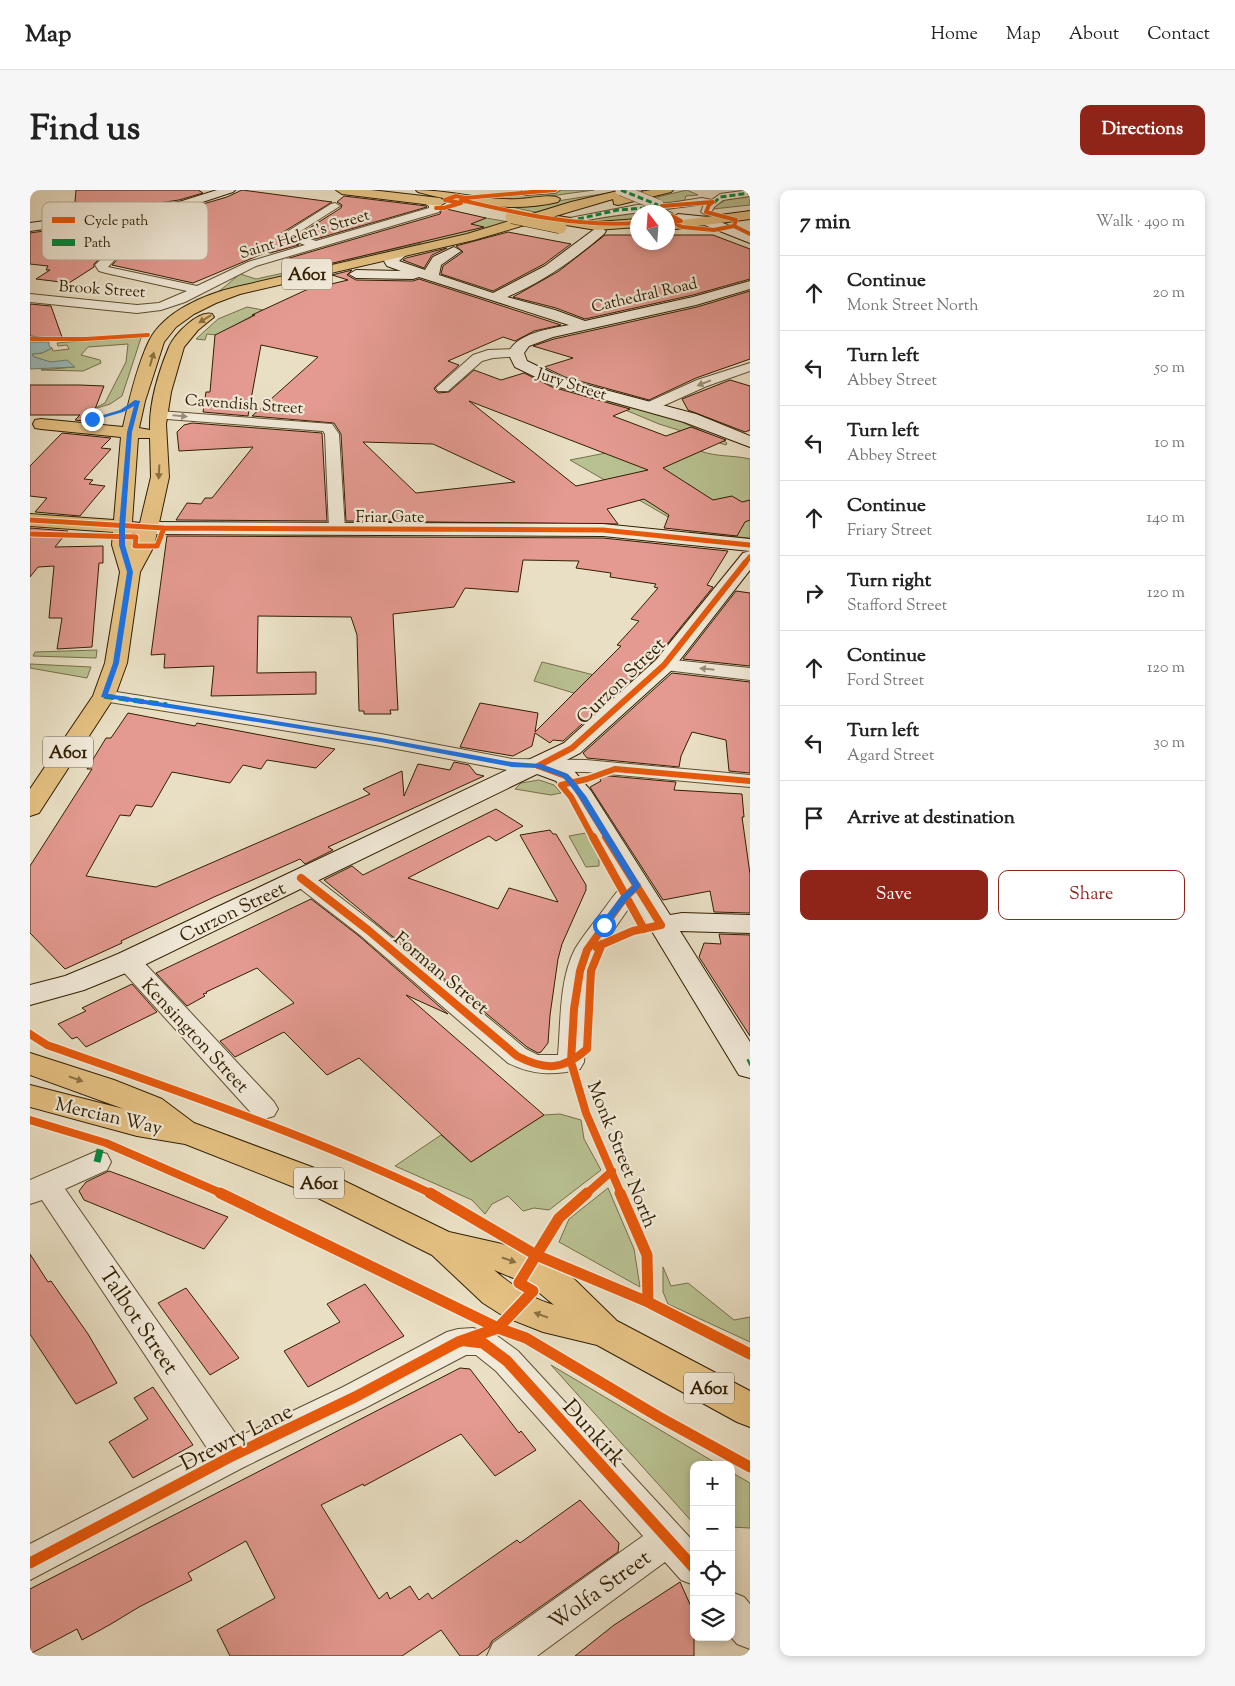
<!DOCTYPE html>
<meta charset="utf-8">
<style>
:root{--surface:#fff;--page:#f6f6f6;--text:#222;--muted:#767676;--line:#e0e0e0;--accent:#8f2418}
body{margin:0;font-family:"Sorts Mill Goudy",serif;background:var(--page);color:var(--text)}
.controls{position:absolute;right:15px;bottom:15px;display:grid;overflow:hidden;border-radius:10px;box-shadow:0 2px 8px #0003}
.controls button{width:45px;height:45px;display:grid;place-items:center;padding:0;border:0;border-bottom:1px solid var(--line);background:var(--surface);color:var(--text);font:25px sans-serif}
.compass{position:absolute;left:600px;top:15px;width:45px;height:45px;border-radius:50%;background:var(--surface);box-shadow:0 2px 8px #0003;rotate:343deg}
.stop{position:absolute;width:15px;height:15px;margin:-11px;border:4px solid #1a73e8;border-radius:50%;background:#fff}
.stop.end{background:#1a73e8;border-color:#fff;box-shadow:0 1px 5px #0008}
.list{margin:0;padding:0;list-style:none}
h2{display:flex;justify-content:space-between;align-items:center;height:65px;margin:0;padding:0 20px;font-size:21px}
h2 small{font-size:16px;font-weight:400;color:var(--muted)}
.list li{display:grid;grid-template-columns:32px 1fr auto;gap:15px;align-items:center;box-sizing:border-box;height:75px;padding:0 20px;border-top:1px solid var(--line)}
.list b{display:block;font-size:19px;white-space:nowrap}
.list p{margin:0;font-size:16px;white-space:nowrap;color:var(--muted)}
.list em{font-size:16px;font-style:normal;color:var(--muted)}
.actions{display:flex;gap:10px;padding:15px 20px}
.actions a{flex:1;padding:11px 0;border:1px solid var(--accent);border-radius:10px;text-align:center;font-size:18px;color:var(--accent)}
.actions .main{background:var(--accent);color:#fff}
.icon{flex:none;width:28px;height:28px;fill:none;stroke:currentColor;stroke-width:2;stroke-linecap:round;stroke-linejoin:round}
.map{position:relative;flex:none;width:720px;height:1466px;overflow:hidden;border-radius:10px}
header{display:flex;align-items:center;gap:30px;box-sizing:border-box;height:70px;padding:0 25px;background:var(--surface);border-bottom:1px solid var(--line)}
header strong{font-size:24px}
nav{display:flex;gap:28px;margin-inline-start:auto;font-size:18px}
.intro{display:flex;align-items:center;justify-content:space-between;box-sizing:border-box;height:120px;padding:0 30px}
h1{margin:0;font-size:35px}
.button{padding:12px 22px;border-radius:10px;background:var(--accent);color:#fff;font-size:18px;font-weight:700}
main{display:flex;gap:30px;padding:0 30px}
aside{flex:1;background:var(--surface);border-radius:10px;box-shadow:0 2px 8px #0003}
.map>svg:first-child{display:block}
</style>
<header>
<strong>Map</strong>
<nav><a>Home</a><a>Map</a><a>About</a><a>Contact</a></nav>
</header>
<div class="intro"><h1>Find us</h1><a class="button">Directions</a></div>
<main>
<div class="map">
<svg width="720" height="1466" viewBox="0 0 720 1466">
<rect width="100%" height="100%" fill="#e9dfc4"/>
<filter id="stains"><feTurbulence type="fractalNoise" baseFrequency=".004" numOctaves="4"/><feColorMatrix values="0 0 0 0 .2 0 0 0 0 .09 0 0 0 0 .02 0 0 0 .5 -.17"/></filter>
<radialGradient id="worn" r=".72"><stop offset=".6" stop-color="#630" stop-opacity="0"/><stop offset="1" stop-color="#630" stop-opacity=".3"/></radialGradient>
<path fill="#b9c192" stroke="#76704a" d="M533,0H564L484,11L446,7Z
M657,0L668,5L656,6L654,12L636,15L619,9Z
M584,2L509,23L477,16L515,13Z
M720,6V15L683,19V15L693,12L695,9Z
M629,17L643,23L642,27L638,28V22H608L607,31L586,34L546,31Z
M456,28L479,32L407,53L187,103L210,84L226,89L391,53L386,51L418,42Z
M217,117L233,120L187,145L177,144L175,150L166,149L188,129Z
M105,146L111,148L92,206L80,214L61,220L75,213L96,172L98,154L58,157L51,165L70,170L71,173L53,181L11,180L44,177L14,171L2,166V164L12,163L22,158L23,161L39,159L37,155L28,156L27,153Z
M557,204L643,228L694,251L697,253L696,255L629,234Z
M670,261C686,267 703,265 720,269V348L662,343L647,332L540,270L576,263Z
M67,460L66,468L3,466L5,462Z
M512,472L588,491L567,510L504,491Z
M0,474L61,477L57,488L0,478Z
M509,590L524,595L531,603L521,605L485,599L491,593Z
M556,643L569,665V676L556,677L539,646Z
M530,924L551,930L554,949L571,980L519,1020L504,1018L493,1021L478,1006L462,1014L455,1024L442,1010L365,976L411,945L441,972L514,925Z
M578,998L604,1059L610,1097L529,1052L539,1029Z
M633,1077L641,1096L658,1093L704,1130L720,1127V1152L638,1114L633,1102Z
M521,1175L689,1275H664V1334Z
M701,1282L720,1293V1338L701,1337Z"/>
<path fill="#9bb" stroke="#707d71" d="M0,152H19V156L22,158L12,163L2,164L4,167L21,172L37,170L45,177L0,179Z"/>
<path fill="#e49a91" stroke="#321f02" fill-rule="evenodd" d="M46,0H168L173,3L149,10L88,19L45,12Z
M212,0L302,12L250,44L252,49L269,55L240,63L237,62L163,93L82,75L99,57L153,24L156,19L197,7Z
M314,6L396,16L397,17L286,49L270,44L311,18L312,15L307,12Z
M412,18L456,28L441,34L454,37L282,78L256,69L410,24Z
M131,24L89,50L64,74V77L39,93L6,89L20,80H16L18,76L0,74V43Z
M478,42L541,54L514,74L463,101L411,84L413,76L433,62L426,56Z
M575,45H608V52H638V45H683L720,59V89L663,105L555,129L526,118L483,107L529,81Z
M417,58L402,65L394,78L373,70L376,68Z
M322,80L317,85L326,90L383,91L389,89L531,135L504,141L485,151L473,147L418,171L429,175L405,197L404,199L408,203L419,202L444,180L471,190L494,183L522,197L600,219L583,226L636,246L661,237L696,250L633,278L683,310L702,306L712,312L720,310V330L715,332L707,346L634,338L639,325L614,309L577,319L588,334L316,331L311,244L304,233L222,226L288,167L231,155L218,226L173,222L176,202H180L185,145L225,125H222L276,100L318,90L302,85ZM439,211L618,280L546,296ZM333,252L403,254L485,292L386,303Z
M720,101V169L666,188L619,210L535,187L514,177L543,168L503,156L524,149L667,117Z
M0,114L21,116L33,150L0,146Z
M700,190L720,196V240L715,242L658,220L652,209Z
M0,195H50L74,196L60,232L45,230L50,225H0Z
M162,233L292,243L297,331L146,330L157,313L171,314L175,308H182L223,257L149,261L147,242L154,235Z
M32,243L81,248L71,258L81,259L54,289L63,290L59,294L75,296L50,326L5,322L17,308L0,306V276Z
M0,338L38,341L25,357L73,356V373H69L62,457L27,459L32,428H19L24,376L8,377L0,387Z
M137,346L573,348L698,361L677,395L683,397L625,469L533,551L523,550L520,553L505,543L502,556L483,566L430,557L450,513L508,523L505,542L591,456L587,455L609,431L601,429L628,398L624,397L626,394L580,387L581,383L546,378L549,371L493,370L488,402L435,398L424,417L363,424L368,520H360L361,524H334V521H329L327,445L321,427L228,426L227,483L286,482V504L181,506L184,476L134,478L135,464L121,465Z
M706,401L720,403V476L653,469Z
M642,483L720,492V583L699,581L696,550L662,542L651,566L649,577L557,568L553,563Z
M98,523L165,536L167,533L305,559L286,578L237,570L231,579L213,575L200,593L142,582L122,617L106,615L100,626L90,625L56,686L126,697L340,604L333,599L372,581L374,606L388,574L420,580L424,572L439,575L446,584L454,586L298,657L303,660L275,674L270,669L184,707L91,751L92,753L35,779L0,743V676L62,579H57L76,548H81Z
M568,585L646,592L644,600L712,604L714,627H712L720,684V723L684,722L680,701L633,710L560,597L571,591Z
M466,619L493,636L466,651L459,646L378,688L468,719L479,698L528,712L490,645L520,640L523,644H526L556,695V700L532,754L528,769L520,825L518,853L511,862L508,863L497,857L294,690L322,676L333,685Z
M281,709L329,746L418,824L376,805L514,925L441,972L329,868L297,885L254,842L205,867L190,851L264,813L227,778L176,802L177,803L173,804L175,806L157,816L126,783Z
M689,744L720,745V846L669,767L674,753L691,754Z
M102,794L127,822L56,857L47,847L42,849L28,834L56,821L52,818Z
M79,981L101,989L198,1027L174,1059L54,1010L49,1001L56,992Z
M0,1064L18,1092L21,1091L58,1144L87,1193L46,1214L0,1144Z
M335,1094L374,1146L278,1197L254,1161L310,1132L297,1114Z
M156,1098L209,1168L180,1185L128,1113Z
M430,1178L440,1179L489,1243L491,1241L506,1260L465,1286L431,1244L334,1296L333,1294L291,1315L349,1409L357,1402L360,1409L380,1396L389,1410L398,1403L402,1409L487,1350L490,1353L550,1310L589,1353L588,1362L462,1451L459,1457L447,1466H430L411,1440L372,1466H200L187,1440L245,1408L216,1351L158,1383L162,1390L109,1417L81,1434L52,1450L47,1439L0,1464V1399Z
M123,1197L163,1255L103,1288L79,1252L118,1229L104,1208Z
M650,1392L664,1423V1466H545L584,1435Z"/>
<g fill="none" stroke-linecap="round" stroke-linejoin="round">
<g stroke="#604f32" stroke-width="2">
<path id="street" d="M492,0H530L525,3L496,5L492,4Z
M720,0V6L693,10L684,17L680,24L676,25L671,22L674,14H672C629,21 586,23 544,33L539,30L540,28L607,15L640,13L672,8L682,10L690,4Z
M394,7L408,12L410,20L409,22L226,76L155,112L131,120L107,123L0,112V104L107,115L129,113L157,101L76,83L69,81L65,75L90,52L144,18L147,13L151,12L156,15L152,22L98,56L78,77L167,96L218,72L275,55L253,47L252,45L301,14L305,13L310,16L266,44L286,51L399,18V16L389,10Z
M486,159L491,160L493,163L491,166L463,168L452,171L418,201H408L406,198L443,165L458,160Z
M720,173V181L677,196L626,219H616L614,216L616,213L667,190Z
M129,221L302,234L309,244L315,339L313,342H301L299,339L295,244L293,241L124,228L122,225L124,222Z
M634,469L720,478V490L627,479L625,475L627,471Z
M74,500L351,544L482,569L556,570L720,585V597L556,582L482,581L351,556L67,510L64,506L67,502Z
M271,681L279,683L346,735L496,859L508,865H528C531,831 529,790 545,759C554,744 567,729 577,715C587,702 596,686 615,691L619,696L603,712L569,761L562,781L557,819L554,872L550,879C524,886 502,885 478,873L330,745L263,693L260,688L263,683Z
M98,763L107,765L244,912L248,919L244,926L234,929L224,926L89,777L86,771L89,765Z
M67,961L77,964L81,972L77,980L35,999L208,1247L313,1197L417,1142L428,1139L443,1138L466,1145L488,1161L664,1352V1395L651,1390L635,1372L507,1466H457L463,1453L613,1346L466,1181L446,1165H436L337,1217L214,1277L0,1390V1354L179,1261L12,1010L0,1014V990Z
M701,1402L714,1407L720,1414V1459L707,1454L701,1447Z"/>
</g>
<g stroke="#321f02" stroke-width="2">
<path id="secondary" d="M187,0H205L203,2L151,19L0,41V33L149,12Z
M648,24L678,27L720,44V53L672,34L644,31L642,28Z
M570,37L576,41L574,44C545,69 513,92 477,107L525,120L555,131L663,107L720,91V99L666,115L523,147L499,156L494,163L497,171L534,189L666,224L720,246V257L654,232L522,195L485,177L478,163C487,143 519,139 539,135L389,87L383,89L326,88L319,84L326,80L371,81L357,76L354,71L364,62L369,61L376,65L369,71L395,80L403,67L424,57L431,61L411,75L409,85L463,103L515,76L566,38Z
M118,332L573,334L720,349V361L573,346L118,344L111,342L109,338L111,334Z
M720,361V380L642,480L550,563L527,575L544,581L561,601L640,725L652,723L720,725V743L650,741L720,852V888L709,885L542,609L526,591L507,584L108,778L54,800L0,815V795L35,786L88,764L534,553L626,470L713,363Z"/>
</g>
<g stroke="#321f02" stroke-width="2">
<path id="primary" d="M306,0H341L410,8L416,12L410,16L312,4Z
M386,0C421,0 454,11 489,9C499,9 524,3 530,9L528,12C482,23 433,14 388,2Z
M592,0H612L610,2L621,0H643L641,2L588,15L584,14L583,9L444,50L210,104L186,113L164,124L146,137L134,152L115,211L109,238L120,240C119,213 129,181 139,157C144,145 168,120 182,124L184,127L168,140L154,157L141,202L136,234L139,287L124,356L110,382L97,473L85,506L9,623L0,626V599L63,506L75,473L90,382L82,355L83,342L0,336V324L84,330L91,247L11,239L5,238L3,234L5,230L11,229L93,237C99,210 107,176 119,151C134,121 176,104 206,97L437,44L541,12ZM108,248H120L121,287L110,333L102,332ZM102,343L107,344L103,359Z
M720,21V29L638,40V32Z
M528,26L566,32L608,29V37L566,40L524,33L522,30Z
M0,863L84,890L132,909L164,933L298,983L419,1042L472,1054L512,1068L543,1088L587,1131L720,1201V1237L707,1232L567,1155L513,1142L475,1127L453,1113L402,1065L274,1001L155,954L107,946L0,917V895L94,919L0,885ZM464,1080L500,1095L524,1115C502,1109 481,1095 464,1080Z"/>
</g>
<use href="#street" fill="#f1ead9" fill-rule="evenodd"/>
<use href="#secondary" fill="#f1ead9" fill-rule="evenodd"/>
<use href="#primary" fill="#e4c082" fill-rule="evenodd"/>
<g stroke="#604f32" stroke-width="12" stroke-linecap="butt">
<path id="street-bridge" d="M591,0L628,15"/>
</g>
<g stroke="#321f02" stroke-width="14" stroke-linecap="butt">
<path id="primary-bridge" d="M482,27L530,37"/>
</g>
<use href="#street-bridge" stroke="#f1ead9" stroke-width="11"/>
<use href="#primary-bridge" stroke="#e4c082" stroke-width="13"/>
<path stroke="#00873e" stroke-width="3" stroke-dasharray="6 3" stroke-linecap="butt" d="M591,0L628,15
M684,13L690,7L720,3
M548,29L588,20L637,16"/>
<path stroke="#00873e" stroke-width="5" stroke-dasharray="10 5" stroke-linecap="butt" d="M74,506L137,515"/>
<path stroke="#00873e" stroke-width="7" stroke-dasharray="13 7" stroke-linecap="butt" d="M718,873L720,872
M67,972L72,952"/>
<g stroke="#f1ead9" stroke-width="5">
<path id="cycleway-far4" d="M431,10C490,24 547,37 608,33
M632,16L683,12L679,15L676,22L706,30L704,36
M406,18H414L431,13L415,10L426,6L435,8L525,0
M642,26L651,31L642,32L652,37L684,40L704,36L720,44
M0,149H56L118,145"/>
</g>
<g stroke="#f1ead9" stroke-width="7">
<path id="cycleway-far3" d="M0,330L134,338L573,340L720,355
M0,344L106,347L105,356H127L134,338
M714,374L720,367"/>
</g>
<g stroke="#f1ead9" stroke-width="9">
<path id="cycleway-far2" d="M508,576L542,558L634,475L715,373
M508,576L535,586L543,593L577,648
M563,648L541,607L531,595L557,589L585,579L720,591"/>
</g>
<g stroke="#f1ead9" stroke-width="11">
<path id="cycleway-far1" d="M563,647L614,739
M271,688L338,740L487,866C516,881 533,880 557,859L561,781L572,754
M566,757L603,741L631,735L576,647
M0,844L17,855C147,901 278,945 402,1004
M0,930L76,953L193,1004
M556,1004L582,981
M591,1004L556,923L541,872L544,819L550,781L557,760L595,707L607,696"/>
</g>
<g stroke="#f1ead9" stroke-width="14">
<path id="cycleway" d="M190,1003L468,1138L496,1148L629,1227L720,1277
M400,1003L506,1065L618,1112L720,1164
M590,1003L617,1065L618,1112
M436,1151L453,1153L477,1171L664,1378
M0,1373L202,1266L325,1207L428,1152L468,1138L503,1101L489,1093L529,1028L557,1003"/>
</g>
<use href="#cycleway-far4" stroke="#e8590c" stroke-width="4"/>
<use href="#cycleway-far3" stroke="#e8590c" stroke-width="5"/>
<use href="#cycleway-far2" stroke="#e8590c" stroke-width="6"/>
<use href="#cycleway-far1" stroke="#e8590c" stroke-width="8"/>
<use href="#cycleway" stroke="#e8590c" stroke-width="11"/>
</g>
<defs><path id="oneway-solid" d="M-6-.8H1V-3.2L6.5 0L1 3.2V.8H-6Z" transform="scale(1.25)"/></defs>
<g fill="#8b7042">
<use href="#oneway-solid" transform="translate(175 129) rotate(148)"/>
<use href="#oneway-solid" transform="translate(122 169) rotate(-74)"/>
<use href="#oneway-solid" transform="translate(129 282) rotate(93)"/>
<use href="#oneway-solid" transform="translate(46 889) rotate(19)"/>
<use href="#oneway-solid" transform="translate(479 1070) rotate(19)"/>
<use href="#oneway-solid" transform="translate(511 1125) rotate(-160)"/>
</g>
<g fill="#9b8f78">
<use href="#oneway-solid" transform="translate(674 193) rotate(159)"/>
<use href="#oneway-solid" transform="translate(150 226) rotate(5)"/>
<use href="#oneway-solid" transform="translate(677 479) rotate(-174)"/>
</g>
<path fill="#1a73e8" d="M105,210L110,211L102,242L95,337V355L103,382L89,473L78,504L351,548L482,572L511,574L538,584L556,606L611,696L598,709L576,737L569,735L592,705L603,696L549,607L533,587L507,578L482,577L351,552L71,507L83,473L97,382L89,355V337L97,242L104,216L93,222L62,231L60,229L90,220Z"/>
<g text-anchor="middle" stroke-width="4.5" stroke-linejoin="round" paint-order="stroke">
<g font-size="16" fill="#321f02" stroke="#f1ead9">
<text transform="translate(274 43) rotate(-17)" y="6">Saint Helen's Street</text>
<text transform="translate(72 98) rotate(4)" y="6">Brook Street</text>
<text transform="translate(614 104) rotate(-13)" y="6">Cathedral Road</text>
<text transform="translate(542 193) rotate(18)" y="6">Jury Street</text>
<text transform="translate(214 213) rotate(4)" y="6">Cavendish Street</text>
<text x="360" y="332">Friar Gate</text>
</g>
<g fill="#f1ead9" stroke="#6b5c42" stroke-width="1">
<rect x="252" y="68.5" width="50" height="31" rx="4"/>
<rect x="13" y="546.5" width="50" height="31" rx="4"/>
<rect x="264" y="977.5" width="50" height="31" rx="4"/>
<rect x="654" y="1182.5" width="50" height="31" rx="4"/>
</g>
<g font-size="18" font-weight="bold" fill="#321f02">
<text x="277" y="90">A601</text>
<text x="38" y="568">A601</text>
<text x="289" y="999">A601</text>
<text x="679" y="1204">A601</text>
</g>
<g font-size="19" fill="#321f02" stroke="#f1ead9">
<text transform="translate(590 490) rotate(-44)" y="7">Curzon Street</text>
<text transform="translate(202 721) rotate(-26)" y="7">Curzon Street</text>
<text transform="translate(412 782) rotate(40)" y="7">Forman Street</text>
<text transform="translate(166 845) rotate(47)" y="7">Kensington Street</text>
<text transform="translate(79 925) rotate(13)" y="7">Mercian Way</text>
<text transform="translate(593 964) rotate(68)" y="7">Monk Street North</text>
</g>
<g font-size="22" fill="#321f02" stroke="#f1ead9">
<text transform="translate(110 1130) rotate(56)" y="8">Talbot Street</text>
<text transform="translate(565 1242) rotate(48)" y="8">Dunkirk</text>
<text transform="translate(206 1246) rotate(-27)" y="8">Drewry Lane</text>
<text transform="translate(569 1399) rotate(-36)" y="8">Wolfa Street</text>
</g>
</g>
<rect x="12" y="12" width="166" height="58" rx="8" fill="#f1ead9" stroke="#b8ad98" stroke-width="1"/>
<rect x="22" y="27" width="23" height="6" fill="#e8590c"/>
<rect x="22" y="49" width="23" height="7" fill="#00873e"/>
<g font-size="14" fill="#321f02">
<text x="54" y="35">Cycle path</text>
<text x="54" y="57">Path</text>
</g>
<rect width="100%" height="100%" filter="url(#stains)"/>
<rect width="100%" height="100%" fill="url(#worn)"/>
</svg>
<div class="controls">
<button>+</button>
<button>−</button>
<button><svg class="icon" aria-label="locate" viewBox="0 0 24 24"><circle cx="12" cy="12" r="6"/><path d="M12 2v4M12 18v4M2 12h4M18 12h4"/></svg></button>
<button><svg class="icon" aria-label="layers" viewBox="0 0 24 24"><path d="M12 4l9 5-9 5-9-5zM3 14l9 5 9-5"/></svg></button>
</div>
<svg class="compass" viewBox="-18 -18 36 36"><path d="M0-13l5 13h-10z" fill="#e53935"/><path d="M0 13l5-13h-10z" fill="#767676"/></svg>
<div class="stop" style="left:574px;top:735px"></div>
<div class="stop end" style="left:62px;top:229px"></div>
</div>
<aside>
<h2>7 min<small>Walk · 490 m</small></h2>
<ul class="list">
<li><svg class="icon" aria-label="ahead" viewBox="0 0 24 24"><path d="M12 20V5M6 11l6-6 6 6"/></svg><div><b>Continue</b><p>Monk Street North</p></div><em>20 m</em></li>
<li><svg class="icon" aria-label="left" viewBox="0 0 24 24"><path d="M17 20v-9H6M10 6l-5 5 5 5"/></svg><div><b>Turn left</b><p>Abbey Street</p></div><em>50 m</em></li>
<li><svg class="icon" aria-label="left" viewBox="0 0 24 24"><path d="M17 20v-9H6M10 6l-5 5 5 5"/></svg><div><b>Turn left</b><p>Abbey Street</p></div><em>10 m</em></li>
<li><svg class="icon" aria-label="ahead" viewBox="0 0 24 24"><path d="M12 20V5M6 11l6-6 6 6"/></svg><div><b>Continue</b><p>Friary Street</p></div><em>140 m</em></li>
<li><svg class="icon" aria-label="right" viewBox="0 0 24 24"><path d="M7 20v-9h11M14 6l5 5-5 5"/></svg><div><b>Turn right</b><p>Stafford Street</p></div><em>120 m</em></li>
<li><svg class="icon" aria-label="ahead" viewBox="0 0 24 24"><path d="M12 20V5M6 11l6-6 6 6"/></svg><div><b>Continue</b><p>Ford Street</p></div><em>120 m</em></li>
<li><svg class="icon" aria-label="left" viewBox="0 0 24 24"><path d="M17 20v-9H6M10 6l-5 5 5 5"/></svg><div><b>Turn left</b><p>Agard Street</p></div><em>30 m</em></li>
<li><svg class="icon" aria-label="arrive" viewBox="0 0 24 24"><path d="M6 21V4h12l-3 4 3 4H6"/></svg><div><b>Arrive at destination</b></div></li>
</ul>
<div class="actions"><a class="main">Save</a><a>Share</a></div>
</aside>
</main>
